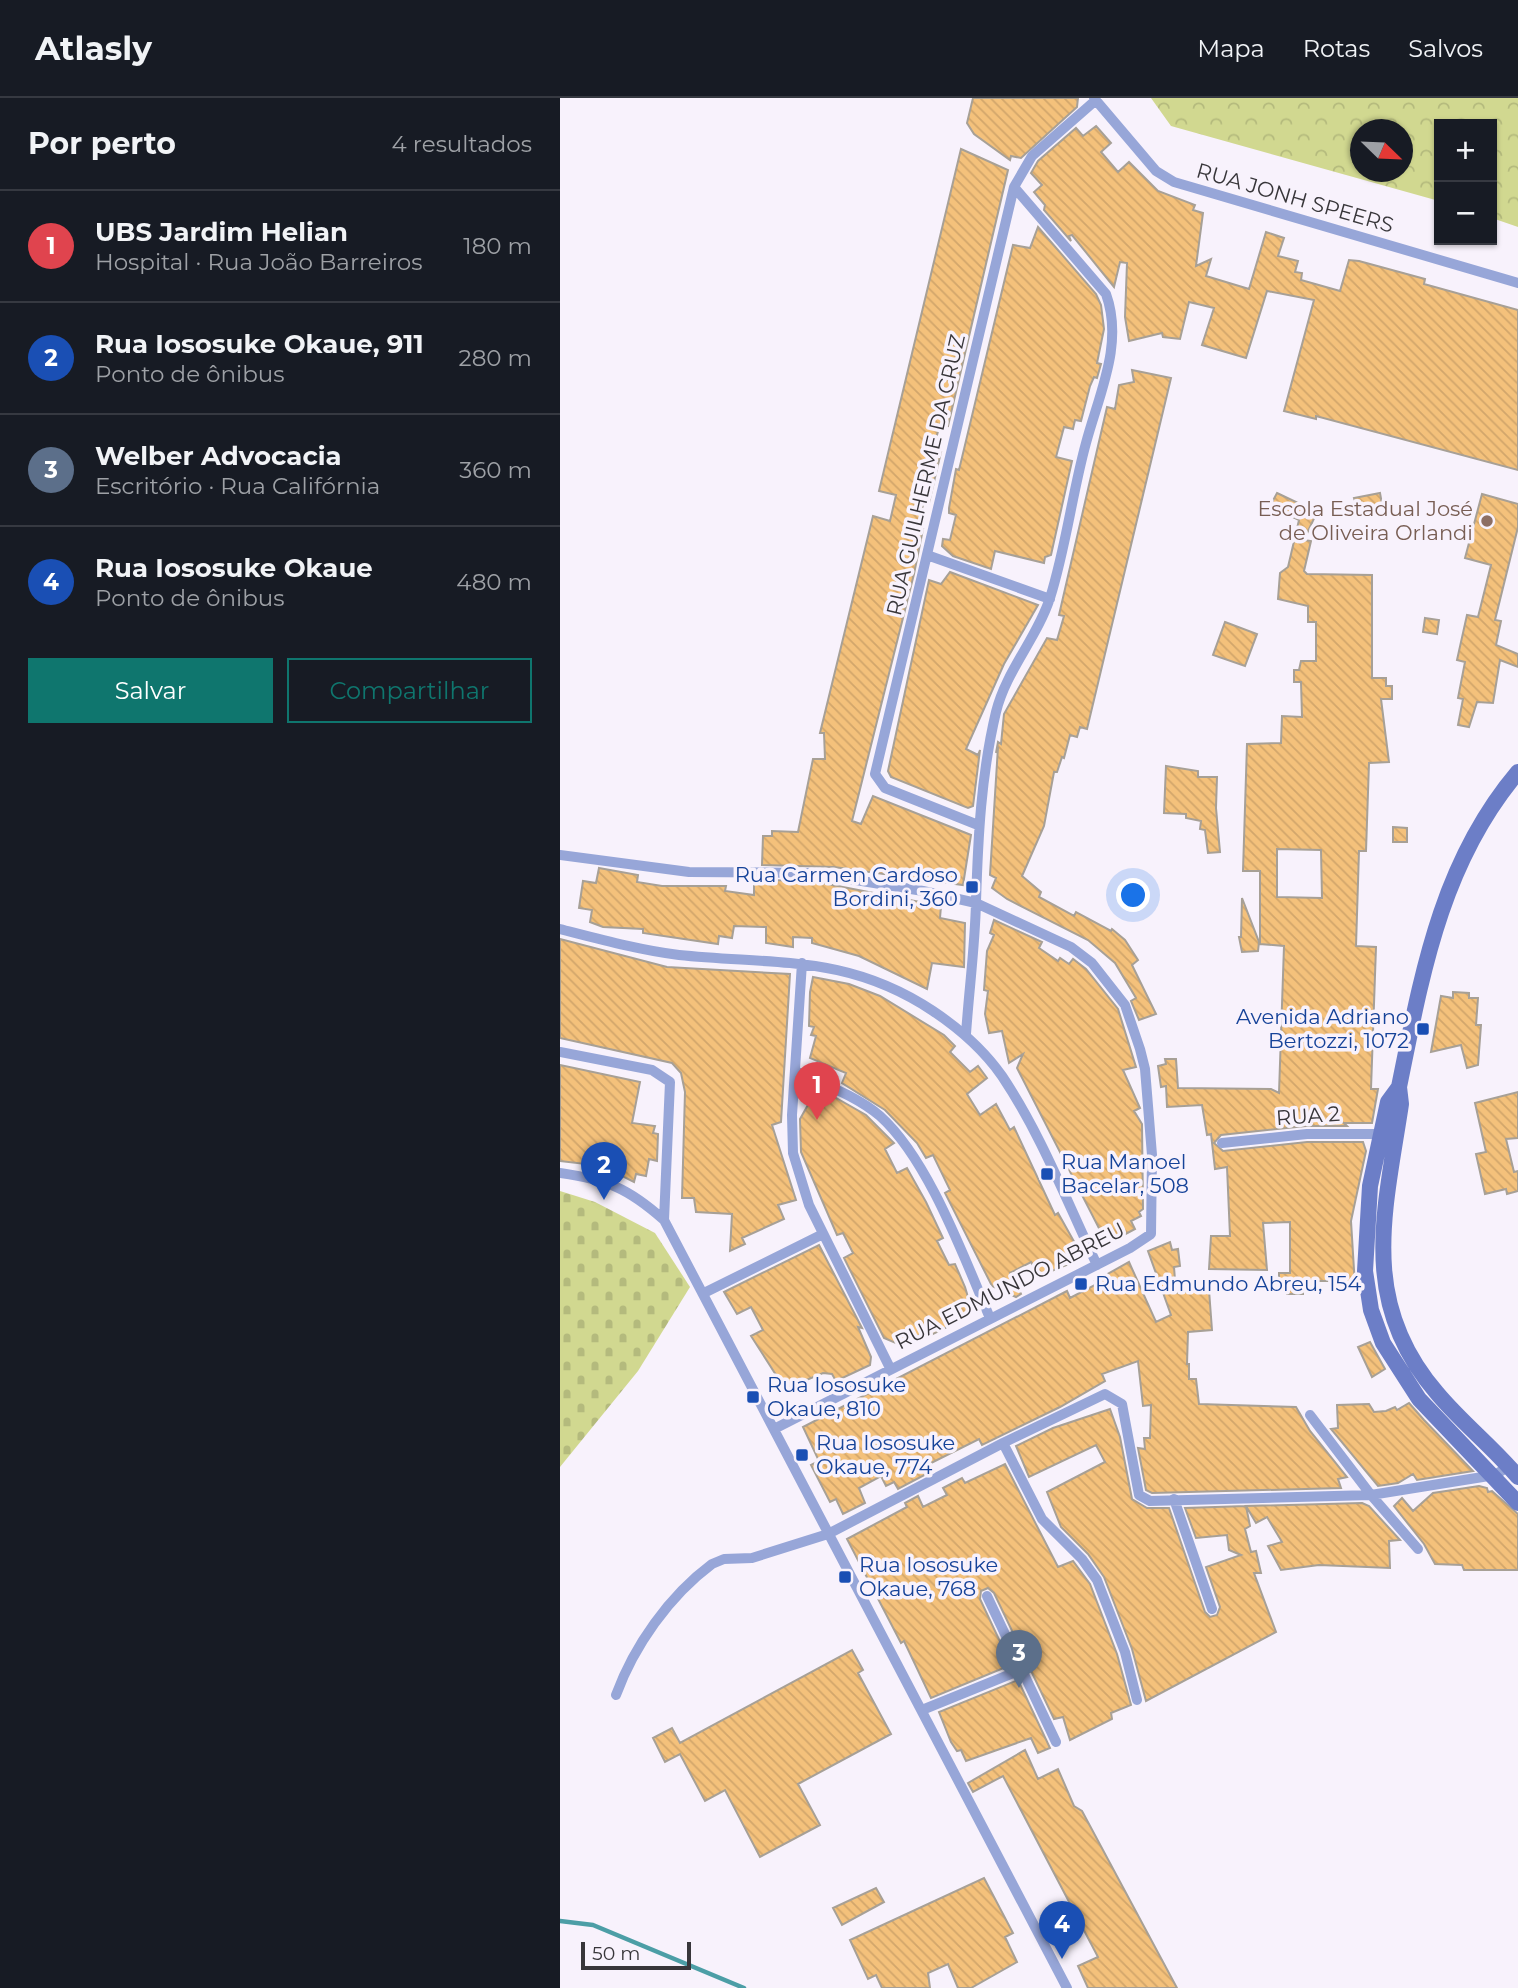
<!DOCTYPE html>
<html lang="pt">
<meta charset="utf-8">
<style>
:root{--surface:#171b24;--page:#242831;--text:#f1f3f6;--muted:#9ea1a6;--line:#363941;--accent:#0f766e}
body{margin:0;font-family:Montserrat,sans-serif;background:var(--page);color:var(--text)}
.controls{position:absolute;right:21px;top:21px;display:grid;overflow:hidden;border-radius:0px;box-shadow:0 2px 5px #0004}
.controls button{width:63px;height:63px;display:grid;place-items:center;padding:0;border:0;border-bottom:2px solid var(--line);background:var(--surface);color:var(--text);font:35px sans-serif}
.compass{position:absolute;left:790px;top:21px;width:63px;height:63px;border-radius:50%;background:var(--surface);box-shadow:0 2px 5px #0004;rotate:113deg}
.scale{position:absolute;left:21px;bottom:18px;width:110px;box-sizing:border-box;padding-left:7px;border:4px solid #38363a;border-top:0;font-size:19px;line-height:24px;white-space:nowrap;color:#38363a;-webkit-text-stroke:5px #f8f2fc;paint-order:stroke}
.you{position:absolute;left:574px;top:798px;width:24px;height:24px;margin:-18px;border:5px solid #fff;border-radius:50%;background:#1a73e8;box-shadow:0 0 0 10px #1a73e833}
.badge{display:grid;place-items:center;width:46px;height:46px;border-radius:50%;background:var(--accent);color:#fff;font-size:23px;font-weight:700}
.pin{position:absolute;translate:-50% -58px;filter:drop-shadow(0 2px 4px #0008)}
.pin::after{content:'';position:absolute;top:37px;width:24px;height:21px;background:inherit;clip-path:polygon(0 0,100% 0,50% 100%)}
.list{margin:0;padding:0;list-style:none}
h2{display:flex;justify-content:space-between;align-items:center;height:91px;margin:0;padding:0 28px;font-size:30px}
h2 small{font-size:23px;font-weight:400;color:var(--muted)}
.list li{display:grid;grid-template-columns:46px 1fr auto;gap:21px;align-items:center;box-sizing:border-box;height:112px;padding:0 28px;border-top:2px solid var(--line)}
.list b{display:block;font-size:26px;white-space:nowrap}
.list p{margin:0;font-size:23px;white-space:nowrap;color:var(--muted)}
.list em{font-size:23px;font-style:normal;color:var(--muted)}
.actions{display:flex;gap:14px;padding:21px 28px}
.actions a{flex:1;padding:16px 0;border:2px solid var(--accent);border-radius:0px;text-align:center;font-size:24px;color:var(--accent)}
.actions .main{background:var(--accent);color:#fff}
.map{position:relative;flex:none;width:958px;height:1890px;overflow:hidden}
header{display:flex;align-items:center;gap:42px;box-sizing:border-box;height:98px;padding:0 35px;background:var(--surface);border-bottom:2px solid var(--line)}
header strong{font-size:33px}
nav{display:flex;gap:38px;margin-inline-start:auto;font-size:24px}
main{display:flex}
aside{flex:1;background:var(--surface)}
.map>svg:first-child{display:block}
</style>
<header>
<strong>Atlasly</strong>
<nav><a>Mapa</a><a>Rotas</a><a>Salvos</a></nav>
</header>
<main>
<aside>
<h2>Por perto<small>4 resultados</small></h2>
<ul class="list">
<li><span class="badge" style="background:#e0444e">1</span><div><b>UBS Jardim Helian</b><p>Hospital · Rua João Barreiros</p></div><em>180 m</em></li>
<li><span class="badge" style="background:#1a4fb4">2</span><div><b>Rua Iososuke Okaue, 911</b><p>Ponto de ônibus</p></div><em>280 m</em></li>
<li><span class="badge" style="background:#5c6f8a">3</span><div><b>Welber Advocacia</b><p>Escritório · Rua Califórnia</p></div><em>360 m</em></li>
<li><span class="badge" style="background:#1a4fb4">4</span><div><b>Rua Iososuke Okaue</b><p>Ponto de ônibus</p></div><em>480 m</em></li>
</ul>
<div class="actions"><a class="main">Salvar</a><a>Compartilhar</a></div>
</aside>
<div class="map">
<svg width="958" height="1890" viewBox="0 0 958 1890">
<defs>
<pattern id="forest-crowns" width="20" height="18" patternUnits="userSpaceOnUse" patternTransform="scale(1.75)"><rect width="20" height="18" fill="#d1d890"/><path d="M2 6a3 3 0 1 1 6 0M12 15a3 3 0 1 1 6 0" fill="none" stroke="#b4ba7d"/></pattern>
<pattern id="cemetery-stones" width="16" height="16" patternUnits="userSpaceOnUse" patternTransform="scale(1.75)"><rect width="16" height="16" fill="#d1d890"/><path d="M2 7V4a2 2 0 0 1 4 0v3zM10 15v-3a2 2 0 0 1 4 0v3z" fill="#b4ba7d"/></pattern>
<pattern id="building-back-hatch" width="6" height="6" patternUnits="userSpaceOnUse" patternTransform="scale(1.75)"><rect width="6" height="6" fill="#f4c17b"/><path d="M-1 5l2 2M0 0l6 6M5-1l2 2" fill="none" stroke="#d2a66b"/></pattern>
</defs>
<rect width="100%" height="100%" fill="#f8f2fc"/>
<path fill="url(#forest-crowns)" fill-rule="evenodd" d="M591,0H958V129L932,120V26H879V103L611,28ZM800,32H842V74H800Z"/>
<path fill="url(#cemetery-stones)" d="M0,1093L35,1104L95,1135L130,1189L78,1273L0,1369Z"/>
<g fill="none" stroke-linecap="round" stroke-linejoin="round">
<path stroke="#4c9ea6" stroke-width="4.5" d="M0,1823L33,1827L184,1890"/>
</g>
<path fill="url(#building-back-hatch)" stroke="#a7a096" stroke-width="2" fill-rule="evenodd" d="M413,0H518L517,9L461,60L451,58L450,62L414,36L407,25Z
M536,28L551,45L541,54L558,74L569,64L598,93L635,107L633,112L643,115L636,168L651,161L646,178L689,191L706,134L724,140L718,158L738,163L735,174L742,175L741,182L780,193L789,162L799,163L865,181L864,186L958,212V372L756,318V321L724,313L754,202L707,193L686,260L642,247L654,210L629,204L620,241L603,239L602,235L569,243L565,219L567,165L560,164L554,189L512,137L509,138L511,143L484,112L485,107L474,94L482,87L471,75L478,63L516,30L523,38Z
M401,51L448,72L388,328L380,326L373,352L381,354L369,405L364,403L357,430L363,431L354,476L292,723L301,726L313,698L411,737L403,787L274,769L202,767L203,738H212V733L238,734L253,661H265L264,635H260L313,418L330,423L336,397L319,393Z
M478,129L536,196L541,207L544,231L537,265L541,266L537,280L534,279L530,288L521,323L515,322L513,331L504,329L496,359L512,363L491,457L485,459L484,465L435,453L431,471L393,458L382,448L383,441L390,442L396,417L389,415V410L396,371L399,372L453,147L470,150Z
M572,272L611,280L527,631L520,629L517,639L510,637L504,660L502,659L497,674H494L484,728L462,778L481,794L479,799L514,818L516,814L551,833L552,831L565,842L578,862L572,867L596,916L579,922L571,903L576,900L555,865L528,842L447,801L432,790L436,780L430,777L438,649L436,655L438,644L441,646L444,616L487,540L497,542L504,518L499,517L547,309L555,311L559,287L574,284Z
M717,395L757,414L744,442L751,443L744,473L747,476L812,477V580H826V588H832V601H821L829,664L809,665L806,753H799L796,848L816,849L811,991H818L812,1025H784L787,1028H746L661,1037L654,1045L663,1053L747,1044H803L806,1053L791,1123L795,1188H781V1183H754V1188L743,1187V1196H727L726,1187H719V1175H730V1124L703,1125L707,1172L649,1171L651,1138H670L667,1069L655,1071L651,1036L647,1037L642,1007L607,1009L606,988L601,989L598,968L606,966L605,961H616L618,990L711,991L719,995L724,848L700,846V773H683L687,646L721,645L722,618L742,619L741,584H734V572H739L741,563H756V524H748V508L718,501L720,475L728,469L739,422L710,408ZM717,751L761,752L762,800L717,799Z
M820,395L822,406L797,411L794,400Z
M922,396L958,406V429L935,522L941,523L936,547L958,556V569L940,562L933,605L917,604L909,629L898,627L903,601L898,600L905,564L897,562L907,517L918,519L931,467L905,460Z
M390,474L478,507L444,566L406,651L418,657L420,652L413,708L408,710L331,679L328,673L369,482L381,486Z
M865,520L879,522L877,536L863,534Z
M665,524L697,536L685,568L653,557Z
M606,668L638,673V679H657L656,710L660,754L648,755L645,732L640,731L641,723L626,720V716L604,715Z
M833,729L847,730V744H833Z
M39,770L78,777L77,784L102,788H166L165,793L194,797V785L201,782L252,783L381,808L380,820L405,825L404,869L372,865L367,891L299,858L252,845V840L233,839V849L206,845V829L174,828L172,840L159,838L158,846L83,835V831L43,829L30,824L32,812L19,810L23,783L36,785Z
M682,800L699,844L698,853L682,854L679,839H681Z
M434,822L482,844L479,850L498,863L500,860L509,866L513,861L526,871L558,911L576,969L563,972L580,1010L574,1013L582,1026L583,1111L579,1114L581,1118L571,1123L575,1131L547,1146L457,970L463,956L449,965L442,933L429,935L425,916L428,893L424,892L427,853L434,837L430,835Z
M0,841L107,869L230,876L221,1024L212,1027L236,1102L218,1107L224,1121L182,1140L185,1146L170,1153L172,1116L136,1114L134,1100H122L125,994L121,975L112,965L0,940Z
M253,879L289,886L320,898L384,937L395,948L390,954L410,974L418,968L427,980L407,996L420,1017L436,1006L450,1032L454,1029L495,1117L498,1115L516,1147L512,1149L519,1162L479,1178L471,1164L450,1175L461,1196L456,1199L432,1188L385,1095L390,1092L373,1057L366,1060L357,1045L325,1012L282,985L286,975L250,960L256,938L251,937L254,929L249,928L250,894Z
M893,894L909,895V900H918L916,927H921L918,967L907,970L901,947L871,954L881,898L893,900Z
M0,967L80,984L72,1025L95,1028L93,1035L98,1036L97,1063L89,1061L86,1078L76,1076L74,1084L62,1078L51,1071L52,1063L26,1059L25,1066L0,1063Z
M958,994V1040L946,1041L954,1074L958,1073V1093L947,1096L946,1091L925,1096L916,1056L926,1054L915,1005Z
M261,997L276,1000L306,1017L334,1045L325,1051L337,1075L347,1070L366,1104L383,1140L377,1143L389,1167L395,1166L405,1189L411,1209L409,1218L367,1239L365,1235L338,1246L324,1240L284,1160L293,1155L283,1135L277,1137L241,1054L240,1021L253,998Z
M610,1144L612,1152L618,1151L620,1168L614,1169L616,1195L649,1192L652,1232L628,1234L627,1266H629V1281H636L639,1306L736,1309L750,1333L787,1379L778,1381L781,1390L592,1395L586,1392L578,1350L585,1351L584,1340H590L591,1307L583,1308L578,1263L542,1276L545,1283L500,1309L422,1347L419,1341L369,1366L372,1373L338,1391L334,1384L326,1388L321,1378L299,1390L305,1405L283,1416L276,1401L270,1404L251,1367L259,1363L243,1329L507,1193L510,1200L537,1186L535,1183L569,1164L596,1224L611,1217L588,1153Z
M259,1147L302,1230L298,1229L311,1259L310,1267L276,1283L272,1276L263,1275L225,1291L191,1238L203,1232L191,1209L177,1216L164,1194Z
M810,1244L825,1271L812,1279L798,1249Z
M849,1305L864,1322L913,1373L857,1382L853,1376L838,1385L818,1388L771,1331L778,1330L777,1307L809,1306L814,1314L826,1313L835,1309L837,1312Z
M550,1311L560,1339L572,1401L587,1410H609L645,1514L650,1519L657,1517L660,1509L646,1469L681,1457L669,1452L667,1437L636,1440L625,1410L686,1408L690,1428L685,1431L691,1454L696,1453L701,1475H694L716,1534L586,1603L572,1551L544,1479L528,1456L501,1429L487,1394L545,1364L536,1347L469,1379L456,1348L493,1330Z
M445,1366L498,1469L513,1463L530,1486L557,1556L571,1607L551,1615L552,1621L510,1642L503,1619L494,1621L434,1495L428,1490L421,1493L420,1501L451,1567L371,1600L344,1543L341,1545L287,1441L347,1409L345,1405L358,1398L363,1409L387,1397L383,1390L402,1380L405,1385Z
M919,1388L927,1390L928,1394L932,1393L958,1416V1472H904L902,1467L875,1466L864,1446L834,1408L842,1400L853,1413L873,1395Z
M802,1405L809,1408L840,1442L829,1443L830,1470L759,1467L721,1472L708,1448L722,1444L707,1419L696,1425L686,1408Z
M292,1552L303,1572L298,1575L331,1636L238,1686L260,1727L200,1759L165,1692L145,1703L120,1656L105,1664L93,1640L112,1630L120,1645Z
M458,1582L490,1650L478,1655L471,1640L406,1663L401,1652L397,1653L391,1644L379,1614Z
M465,1652L478,1681L498,1671L514,1708L522,1713L617,1890H528L518,1868L538,1859L443,1678L413,1694L408,1685Z
M424,1780L453,1835L445,1839L457,1864L411,1890H398L388,1866L368,1875L370,1890H322L316,1877L308,1881L290,1842Z
M316,1790L324,1804L282,1827L273,1810Z"/>
<g fill="none" stroke-linecap="round" stroke-linejoin="round">
<path stroke="#97a6d8" stroke-width="10" d="M534,0L596,73L614,84L958,185
M367,457L490,501
M418,727L325,690L315,676L454,89L472,58L536,2
M0,757L129,774L253,775L363,793L416,805L511,849L532,865L565,907L580,951L585,971L592,1057L591,1136L570,1150L216,1330
M0,831C39,841 79,852 119,857C216,867 287,856 373,913C400,931 423,951 442,978C481,1036 507,1104 537,1167
M242,865L232,1017L233,1055L249,1107L330,1270
M406,936C409,892 415,848 416,804C418,740 421,677 436,614C446,573 477,540 490,500C506,449 512,396 526,345C539,296 564,246 546,196L454,89
M0,954L92,972L110,984L104,1122
M235,973C263,986 297,998 320,1018C369,1062 404,1160 430,1220
M662,1045L747,1036H827
M0,1075C48,1082 68,1090 104,1122L507,1890
M144,1195L263,1136
M750,1317L811,1397L858,1451
M443,1345L482,1421L522,1461L537,1482L565,1554L577,1602
M614,1401L652,1511
M427,1498L496,1644
M56,1597C74,1548 109,1498 152,1466L164,1461L192,1460L268,1436L443,1345L545,1296L562,1306L579,1397L590,1403L811,1397L935,1377L949,1368
M362,1612L461,1572"/>
<path stroke="#6c7ec7" stroke-width="16" d="M958,674C881,765 862,876 839,989L841,1006C825,1113 798,1204 877,1295C902,1325 933,1349 958,1379
M839,989L828,1004L810,1088L805,1173L811,1212L823,1245L859,1301L958,1405"/>
</g>
<circle fill="#8d6e63" stroke="#f8f2fc" stroke-width="2.5" cx="927" cy="423" r="7"/>
<g fill="#1a4fb4" stroke="#f8f2fc" stroke-width="2.5">
<rect x="405" y="782" width="14" height="14" rx="3.5"/>
<rect x="856" y="924" width="14" height="14" rx="3.5"/>
<rect x="480" y="1069" width="14" height="14" rx="3.5"/>
<rect x="514" y="1179" width="14" height="14" rx="3.5"/>
<rect x="186" y="1292" width="14" height="14" rx="3.5"/>
<rect x="235" y="1350" width="14" height="14" rx="3.5"/>
<rect x="278" y="1472" width="14" height="14" rx="3.5"/>
</g>
<g text-anchor="middle" stroke-width="7" stroke-linejoin="round" paint-order="stroke">
<g font-size="21" fill="#38363a" stroke="#f8f2fc">
<text transform="translate(735 100) rotate(16)" y="7">RUA JONH SPEERS</text>
<text transform="translate(366 377) rotate(-77)" y="7">RUA GUILHERME DA CRUZ</text>
<text transform="translate(748 1018) rotate(-4)" y="7">RUA 2</text>
<text transform="translate(450 1188) rotate(-27)" y="7">RUA EDMUNDO ABREU</text>
</g>
<g font-size="21" fill="#785e54" stroke="#f8f2fc" text-anchor="end">
<text x="913" y="418">Escola Estadual José<tspan x="913" dy="24">de Oliveira Orlandi</tspan></text>
</g>
<g font-size="21" fill="#164399" stroke="#f8f2fc" text-anchor="start">
<text x="398" y="784" text-anchor="end">Rua Carmen Cardoso<tspan x="398" dy="24">Bordini, 360</tspan></text>
<text x="849" y="926" text-anchor="end">Avenida Adriano<tspan x="849" dy="24">Bertozzi, 1072</tspan></text>
<text x="501" y="1071">Rua Manoel<tspan x="501" dy="24">Bacelar, 508</tspan></text>
<text x="535" y="1193">Rua Edmundo Abreu, 154</text>
<text x="207" y="1294">Rua Iososuke<tspan x="207" dy="24">Okaue, 810</tspan></text>
<text x="256" y="1352">Rua Iososuke<tspan x="256" dy="24">Okaue, 774</tspan></text>
<text x="299" y="1474">Rua Iososuke<tspan x="299" dy="24">Okaue, 768</tspan></text>
</g>
</g>
</svg>
<div class="controls">
<button>+</button>
<button>−</button>
</div>
<svg class="compass" viewBox="-18 -18 36 36"><path d="M0-13l5 13h-10z" fill="#e53935"/><path d="M0 13l5-13h-10z" fill="#9ea1a6"/></svg>
<div class="scale">50 m</div>
<div class="you"></div>
<div class="pin badge" style="left:257px;top:1022px;background:#e0444e">1</div>
<div class="pin badge" style="left:44px;top:1102px;background:#1a4fb4">2</div>
<div class="pin badge" style="left:459px;top:1590px;background:#5c6f8a">3</div>
<div class="pin badge" style="left:502px;top:1861px;background:#1a4fb4">4</div>
</div>
</main>
